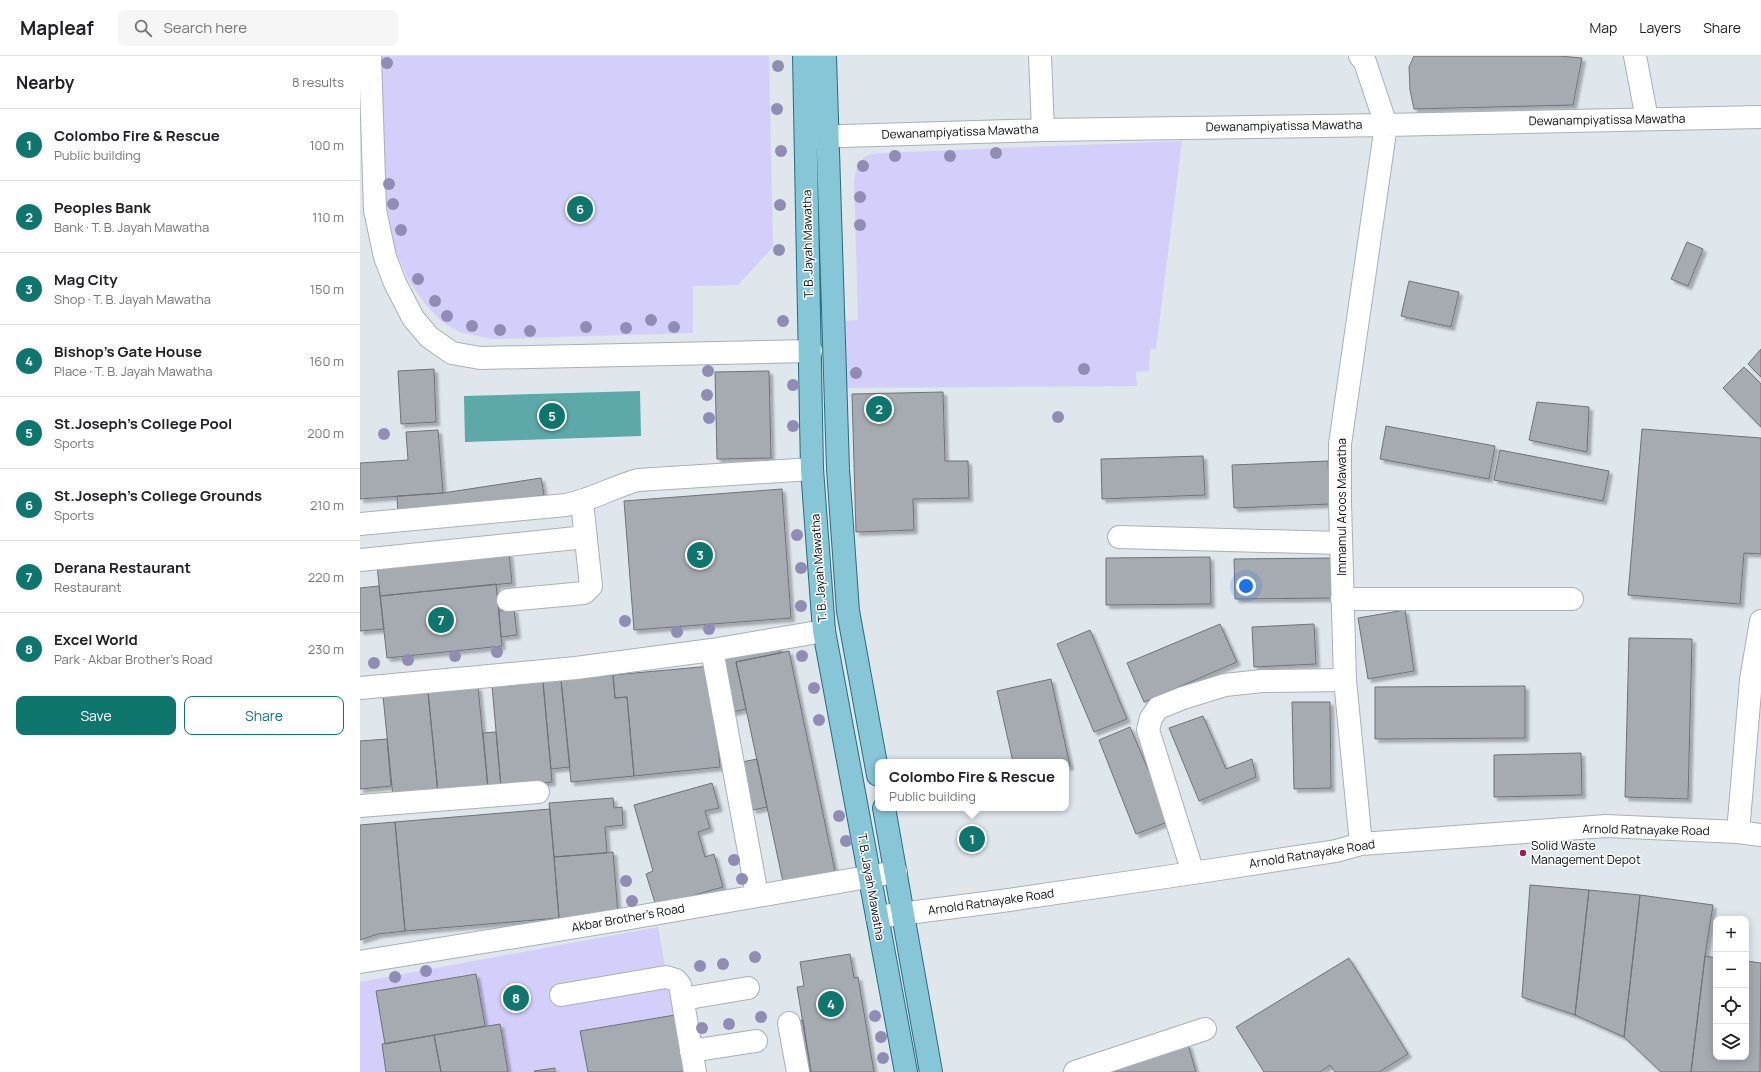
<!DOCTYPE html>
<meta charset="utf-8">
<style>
:root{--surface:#fff;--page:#f6f6f6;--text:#202124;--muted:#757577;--line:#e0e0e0;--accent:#0f766e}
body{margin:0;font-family:Manrope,sans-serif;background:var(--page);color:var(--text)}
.controls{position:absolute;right:12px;bottom:12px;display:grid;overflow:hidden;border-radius:8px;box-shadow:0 2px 10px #0003}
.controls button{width:36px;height:36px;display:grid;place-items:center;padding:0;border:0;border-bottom:1px solid var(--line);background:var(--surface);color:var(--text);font:20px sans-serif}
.you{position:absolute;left:886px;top:530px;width:14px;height:14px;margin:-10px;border:3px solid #fff;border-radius:50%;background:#1a73e8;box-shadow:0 0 0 6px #1a73e833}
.badge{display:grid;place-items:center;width:26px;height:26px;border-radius:50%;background:var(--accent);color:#fff;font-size:13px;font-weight:700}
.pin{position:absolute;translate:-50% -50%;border:2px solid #fff;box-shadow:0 1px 4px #0006}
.popup{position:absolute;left:515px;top:703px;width:194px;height:52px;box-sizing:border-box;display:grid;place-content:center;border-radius:8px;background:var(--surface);filter:drop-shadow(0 1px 3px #0005);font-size:13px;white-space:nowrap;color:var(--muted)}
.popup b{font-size:15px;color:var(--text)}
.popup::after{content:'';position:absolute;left:50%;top:100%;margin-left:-8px;border:8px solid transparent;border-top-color:var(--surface)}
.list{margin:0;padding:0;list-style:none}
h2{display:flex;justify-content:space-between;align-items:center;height:52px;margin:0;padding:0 16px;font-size:17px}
h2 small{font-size:13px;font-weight:400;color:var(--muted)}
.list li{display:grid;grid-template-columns:26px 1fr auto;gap:12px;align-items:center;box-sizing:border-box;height:72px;padding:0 16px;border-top:1px solid var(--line)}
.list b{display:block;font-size:15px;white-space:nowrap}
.list p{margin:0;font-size:13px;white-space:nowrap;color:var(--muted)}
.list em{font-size:13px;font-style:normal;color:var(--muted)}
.actions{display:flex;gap:8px;padding:12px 16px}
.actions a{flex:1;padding:9px 0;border:1px solid var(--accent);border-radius:8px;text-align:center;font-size:14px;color:var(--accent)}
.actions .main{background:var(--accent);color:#fff}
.icon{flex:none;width:22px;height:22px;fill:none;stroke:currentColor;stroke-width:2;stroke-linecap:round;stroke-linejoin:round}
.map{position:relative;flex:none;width:1401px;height:1016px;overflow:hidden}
header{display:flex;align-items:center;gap:24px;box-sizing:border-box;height:56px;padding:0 20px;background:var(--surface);border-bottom:1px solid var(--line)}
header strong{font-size:19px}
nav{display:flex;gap:22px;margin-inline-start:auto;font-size:14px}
.search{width:280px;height:36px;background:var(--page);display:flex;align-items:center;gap:10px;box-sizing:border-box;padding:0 14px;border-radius:8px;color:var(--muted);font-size:15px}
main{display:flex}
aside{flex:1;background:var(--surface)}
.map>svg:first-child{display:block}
</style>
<header>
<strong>Mapleaf</strong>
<div class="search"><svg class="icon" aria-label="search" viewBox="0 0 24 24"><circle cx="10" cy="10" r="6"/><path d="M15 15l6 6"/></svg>Search here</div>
<nav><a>Map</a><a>Layers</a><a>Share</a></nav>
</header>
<main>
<aside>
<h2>Nearby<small>8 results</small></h2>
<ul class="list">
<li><span class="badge">1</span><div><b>Colombo Fire &amp; Rescue</b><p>Public building</p></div><em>100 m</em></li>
<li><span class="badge">2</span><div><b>Peoples Bank</b><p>Bank · T. B. Jayah Mawatha</p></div><em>110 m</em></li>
<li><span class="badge">3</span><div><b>Mag City</b><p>Shop · T. B. Jayah Mawatha</p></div><em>150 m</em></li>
<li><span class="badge">4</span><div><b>Bishop's Gate House</b><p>Place · T. B. Jayah Mawatha</p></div><em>160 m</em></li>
<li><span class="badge">5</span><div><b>St.Joseph's College Pool</b><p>Sports</p></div><em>200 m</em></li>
<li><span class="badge">6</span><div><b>St.Joseph's College Grounds</b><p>Sports</p></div><em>210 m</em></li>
<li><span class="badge">7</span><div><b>Derana Restaurant</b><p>Restaurant</p></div><em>220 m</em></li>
<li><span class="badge">8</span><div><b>Excel World</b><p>Park · Akbar Brother's Road</p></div><em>230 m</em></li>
</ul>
<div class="actions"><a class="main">Save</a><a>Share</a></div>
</aside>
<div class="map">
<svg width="1401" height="1016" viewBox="0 0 1401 1016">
<defs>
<filter id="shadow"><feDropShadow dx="3.5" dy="3.5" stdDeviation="1" flood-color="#0004"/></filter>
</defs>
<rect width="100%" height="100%" fill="#dfe6ec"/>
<path fill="#d4cffa" d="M20,0H409L413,191L378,229L333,230V277L132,283L99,276L81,265L65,248L49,225L33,189L23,117Z
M822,85L796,293H790L789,315L776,316L777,330L487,332L484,265L498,264L494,124C498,105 501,98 521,97Z
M298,871L324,1016H0V926Z"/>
<path fill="#5da8a8" d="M280,335L281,380L105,386L104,340Z"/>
<path fill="#a6aab1" stroke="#6f7279" filter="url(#shadow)" d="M1054,0H1199L1222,2L1213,49L1054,53L1050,34L1049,11Z
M1327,186L1343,193L1328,230L1311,223Z
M1049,225L1099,236L1091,271L1041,260Z
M1401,293V321L1388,308Z
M1384,311L1401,328V371L1363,332Z
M74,313L76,366L41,368L38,315Z
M409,315L411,402L357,403L355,316Z
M583,336L585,405H608L609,442L553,443L554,474L496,476L492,338Z
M1177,346L1229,351L1227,396L1169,384Z
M1026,370L1135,390L1129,423L1020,403Z
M1282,373L1401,382V498L1384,497L1380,548L1268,539Z
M78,374L83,437L0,443V407L48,404L46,376Z
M1140,394L1249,415L1243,445L1134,424Z
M843,400L845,439L742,443L741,403Z
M968,405L970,448L874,452L872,409Z
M181,422L184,439L89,454L38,458L37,440L83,437Z
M422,433L431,562L274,574L264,445Z
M149,497L152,527L20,540L17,508Z
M850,501L851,548L746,549V502Z
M974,502L975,542L875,543L874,503Z
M136,528L142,590L27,602L20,540Z
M19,530L24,573L0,575V532Z
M154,553L157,579L141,581L139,555Z
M1045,554L1054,615L1008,623L998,562Z
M860,568L877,606L784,646L767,607Z
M954,568L956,608L894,611L892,571Z
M730,574L767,663L734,676L697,588Z
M1269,582L1332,583L1328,743L1265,741Z
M419,589L420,597L376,606L386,653L368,657L356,598Z
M429,595L475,815L423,826L376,606Z
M351,610L360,711L274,720L267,641L255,642L253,619Z
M253,619L255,642L267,641L274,720L211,726L201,624Z
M691,623L710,710L706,711V706H653L637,635Z
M201,624L210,711L191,713L183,626Z
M183,626L192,726L141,731L132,630Z
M1165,630V682L1015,683V631Z
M118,631L128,732L78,737L68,636Z
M68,636L78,737L33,741L23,640Z
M932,646H970L971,732L934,733Z
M843,660L866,713L892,703L896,721L839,745L809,672Z
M770,671L810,765L776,778L739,684Z
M136,676L141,731L128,732L123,677Z
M27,683L31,730L0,733V685Z
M1221,697L1222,739L1134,741V699Z
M397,703L407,751L393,754L382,706Z
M352,727L359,752L345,755L350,772L338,776L345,801L354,798L363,831L296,850L286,818L293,815L274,749Z
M253,742L254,752L262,751L263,769L245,771L247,797L194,801L189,747Z
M190,753L199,862L45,875L35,766Z
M35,766L45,875L18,878L0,884V769Z
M253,796L258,858L199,862L194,801Z
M1170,829L1229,834L1215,959L1162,941Z
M1229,834L1280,839L1264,981L1215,959Z
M1280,839L1353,849L1345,900L1331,1016H1301L1264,981Z
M490,898L494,922L498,921L514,1016H451L437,931L444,930L440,906Z
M1345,900L1356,902V1001H1386V905L1401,907L1400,1016H1331Z
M989,902L1048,998L1019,1016H975L970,1009L960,1016H904L876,971Z
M116,918L125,970L25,988L16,935Z
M315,959L324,1016H228L220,975Z
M443,964L451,1016H441L432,966Z
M140,968L148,1016H81L74,979Z
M74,979L81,1016H26L22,988Z
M828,988L836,1016H736Z
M195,1012V1016H175L174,1015Z"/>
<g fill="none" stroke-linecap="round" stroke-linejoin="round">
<g stroke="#aab0b5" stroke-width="24">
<path id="minor" d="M10,0L15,154L25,201L35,227L53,262L69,281L92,297L120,302L451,295
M680,0L683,74
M1000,0L1005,6L1026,69L980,388V446L985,624L1001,788
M1275,0L1287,63
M449,81L683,74L1026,69L1401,61
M0,468L206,449C231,444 253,431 278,424L452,413
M759,481L980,487
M0,504L226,481
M982,543H1212
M148,544L224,537L231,530L222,446
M352,594L397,839
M0,632L216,612L352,594L464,575
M0,750L178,736
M1378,776L1391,624L1401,565
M833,817L788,674L791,662L798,652L823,642L865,629L902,625L985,624
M517,861L649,844L833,817L976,795L1001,788L1246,770L1378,776L1401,779
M0,906L259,864L536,816
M201,939L306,921L316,924L320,929L335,1016
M323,943L388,932
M429,967L438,1016
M331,995L396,985
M715,1016L845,973"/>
</g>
<g stroke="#276d7f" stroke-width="24">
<path id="major" d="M444,0L452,413L464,575L546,1016
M465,0L478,413L488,555L518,719
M524,752L571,1016"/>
</g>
<use href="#minor" stroke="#fff" stroke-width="22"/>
<use href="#major" stroke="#86c6d6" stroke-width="22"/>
</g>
<g fill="#908cb3">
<circle cx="27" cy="7" r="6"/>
<circle cx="418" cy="10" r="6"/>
<circle cx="417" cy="53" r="6"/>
<circle cx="421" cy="95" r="6"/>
<circle cx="636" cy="97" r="6"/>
<circle cx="535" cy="100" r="6"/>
<circle cx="590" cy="100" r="6"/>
<circle cx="503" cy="110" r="6"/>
<circle cx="29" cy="128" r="6"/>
<circle cx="500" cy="141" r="6"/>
<circle cx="33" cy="148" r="6"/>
<circle cx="420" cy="149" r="6"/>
<circle cx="500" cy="169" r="6"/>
<circle cx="41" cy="174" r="6"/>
<circle cx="419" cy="194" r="6"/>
<circle cx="58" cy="223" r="6"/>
<circle cx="75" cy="245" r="6"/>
<circle cx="87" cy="260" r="6"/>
<circle cx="291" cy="264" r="6"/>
<circle cx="423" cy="265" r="6"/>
<circle cx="112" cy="270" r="6"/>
<circle cx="226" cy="271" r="6"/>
<circle cx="314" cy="271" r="6"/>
<circle cx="266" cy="272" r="6"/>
<circle cx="140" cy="274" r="6"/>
<circle cx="170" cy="275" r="6"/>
<circle cx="724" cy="313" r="6"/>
<circle cx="348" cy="315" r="6"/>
<circle cx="496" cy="317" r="6"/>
<circle cx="433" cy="329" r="6"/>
<circle cx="347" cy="339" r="6"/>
<circle cx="698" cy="361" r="6"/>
<circle cx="349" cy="362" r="6"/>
<circle cx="433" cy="370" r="6"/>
<circle cx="24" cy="378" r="6"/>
<circle cx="437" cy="479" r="6"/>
<circle cx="441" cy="512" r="6"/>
<circle cx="441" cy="550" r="6"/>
<circle cx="265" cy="565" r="6"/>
<circle cx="349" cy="573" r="6"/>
<circle cx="317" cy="576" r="6"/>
<circle cx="137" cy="596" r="6"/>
<circle cx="95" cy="600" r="6"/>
<circle cx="442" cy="600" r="6"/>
<circle cx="48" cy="604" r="6"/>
<circle cx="14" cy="607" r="6"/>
<circle cx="454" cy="632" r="6"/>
<circle cx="459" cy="664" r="6"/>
<circle cx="479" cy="760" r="6"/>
<circle cx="486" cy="785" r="6"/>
<circle cx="374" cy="804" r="6"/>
<circle cx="382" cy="823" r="6"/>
<circle cx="266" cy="825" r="6"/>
<circle cx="272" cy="845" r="6"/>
<circle cx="395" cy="901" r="6"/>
<circle cx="363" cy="908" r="6"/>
<circle cx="340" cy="910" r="6"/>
<circle cx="66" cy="915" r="6"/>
<circle cx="35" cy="921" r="6"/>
<circle cx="515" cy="960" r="6"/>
<circle cx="401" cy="961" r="6"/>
<circle cx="369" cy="968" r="6"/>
<circle cx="342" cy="972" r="6"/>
<circle cx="521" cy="981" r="6"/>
<circle cx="523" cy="1002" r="6"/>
</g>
<circle fill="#a61756" stroke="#fff" stroke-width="1.5" cx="1163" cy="797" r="4"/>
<g text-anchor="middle" stroke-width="3" stroke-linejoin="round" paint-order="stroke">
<g font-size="12" fill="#0c0f10" stroke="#fff">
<text transform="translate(1247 64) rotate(-1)" y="4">Dewanampiyatissa Mawatha</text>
<text transform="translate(924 70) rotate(-1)" y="4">Dewanampiyatissa Mawatha</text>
<text transform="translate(600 76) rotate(-2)" y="4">Dewanampiyatissa Mawatha</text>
<text transform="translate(448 188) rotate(-91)" y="4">T. B. Jayah Mawatha</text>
<text transform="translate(982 451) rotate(-90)" y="4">Immamul Aroos Mawatha</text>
<text transform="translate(459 512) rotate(-94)" y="4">T. B. Jayah Mawatha</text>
<text transform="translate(1286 774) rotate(1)" y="4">Arnold Ratnayake Road</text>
<text transform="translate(952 798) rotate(-9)" y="4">Arnold Ratnayake Road</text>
<text transform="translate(511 831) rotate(80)" y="4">T. B. Jayah Mawatha</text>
<text transform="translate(631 846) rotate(-8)" y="4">Arnold Ratnayake Road</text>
<text transform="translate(268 862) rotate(-10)" y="4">Akbar Brother's Road</text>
</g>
<g font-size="12" fill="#0c0f10" stroke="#fff" text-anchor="start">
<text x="1171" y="794">Solid Waste<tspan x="1171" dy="14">Management Depot</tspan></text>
</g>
</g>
</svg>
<div class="controls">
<button>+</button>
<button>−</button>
<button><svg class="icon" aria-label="locate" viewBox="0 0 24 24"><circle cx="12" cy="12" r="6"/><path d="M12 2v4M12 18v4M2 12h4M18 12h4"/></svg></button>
<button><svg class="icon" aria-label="layers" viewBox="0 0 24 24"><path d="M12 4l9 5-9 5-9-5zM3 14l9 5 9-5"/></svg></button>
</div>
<div class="you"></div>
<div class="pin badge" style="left:612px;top:783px">1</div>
<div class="popup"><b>Colombo Fire &amp; Rescue</b>Public building</div>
<div class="pin badge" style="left:519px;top:353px">2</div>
<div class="pin badge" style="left:340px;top:499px">3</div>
<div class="pin badge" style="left:471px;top:948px">4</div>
<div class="pin badge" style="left:192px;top:360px">5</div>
<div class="pin badge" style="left:220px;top:153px">6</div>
<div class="pin badge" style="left:81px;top:564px">7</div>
<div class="pin badge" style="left:156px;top:942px">8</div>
</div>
</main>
